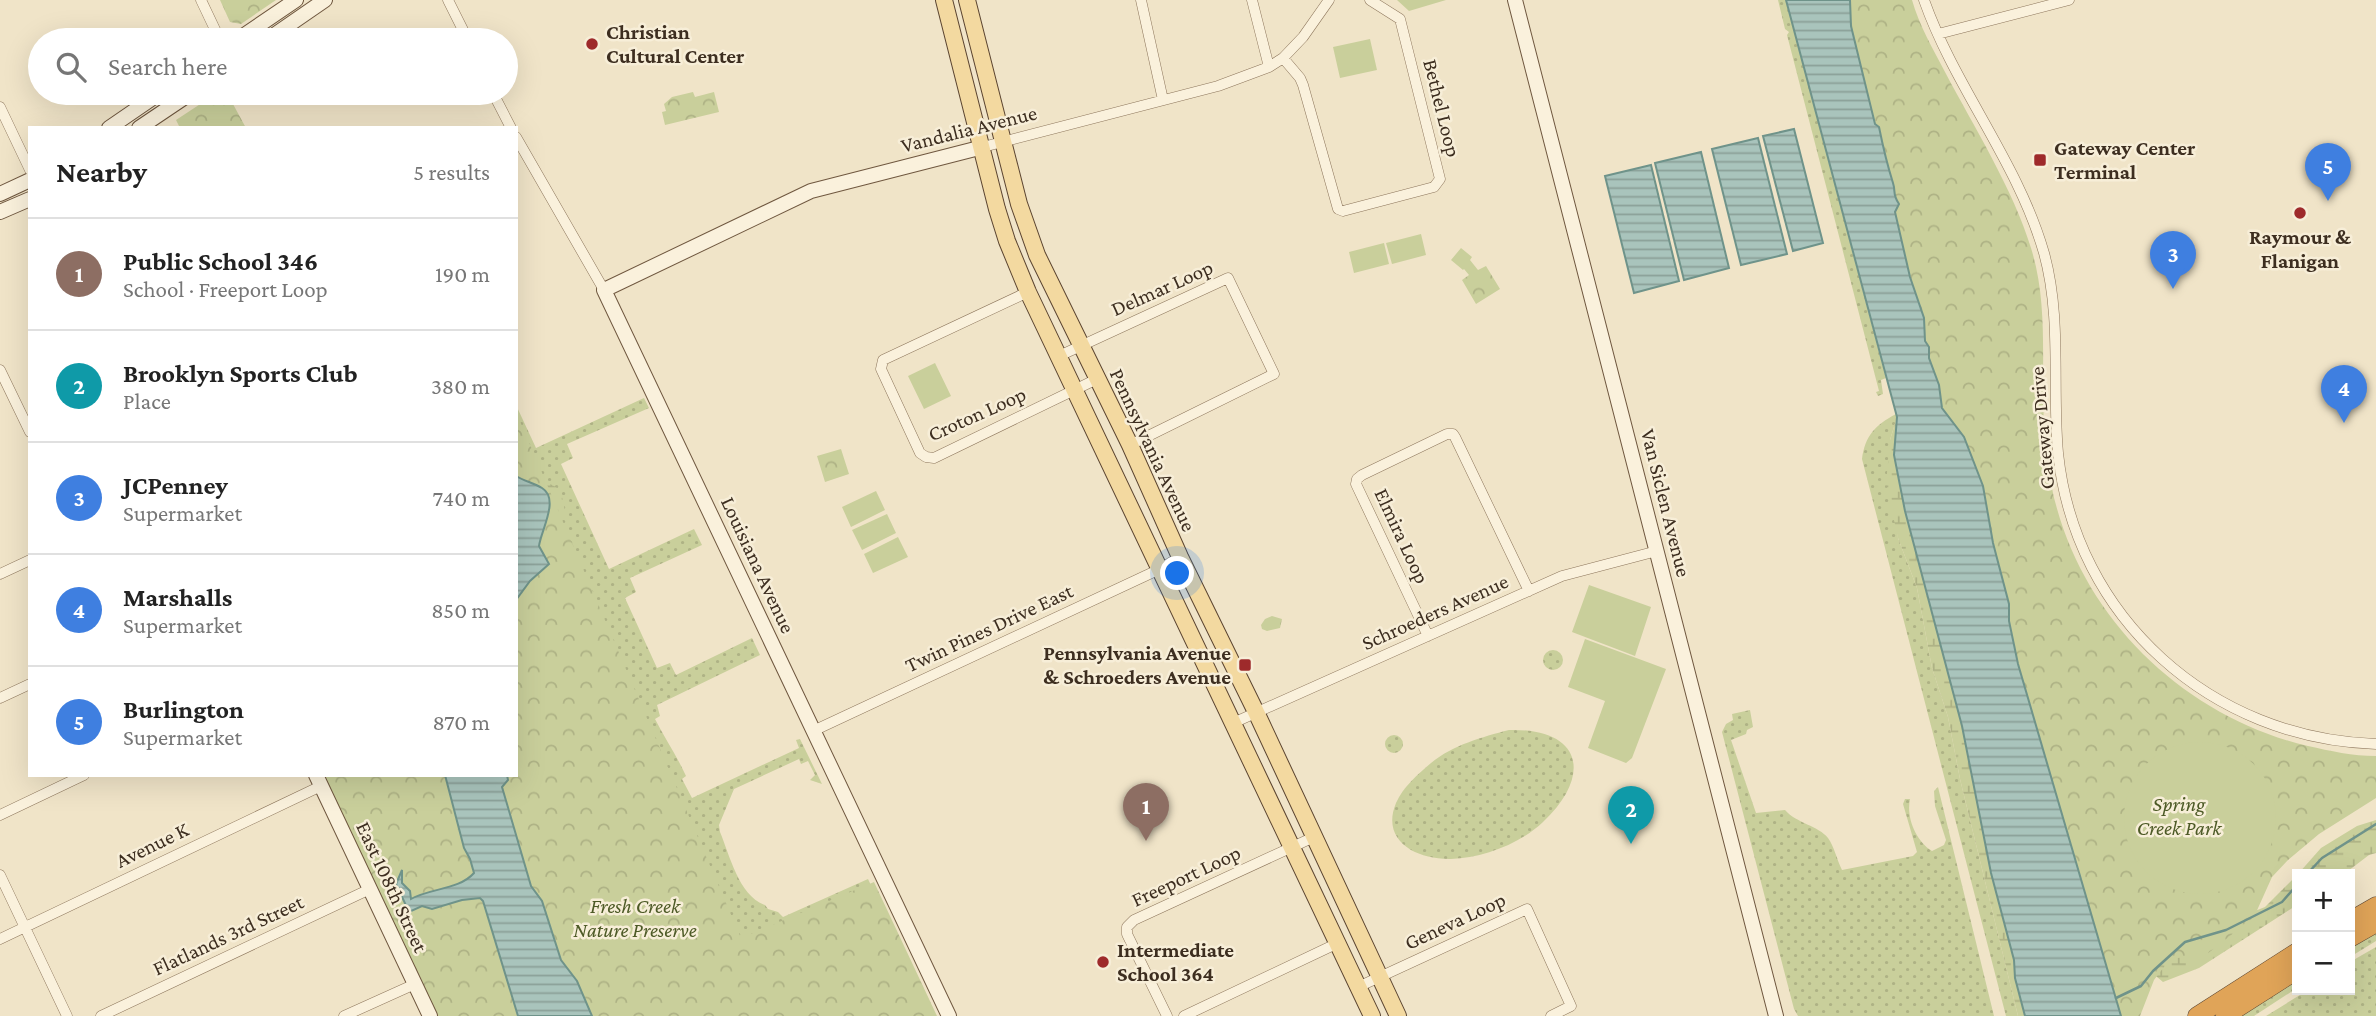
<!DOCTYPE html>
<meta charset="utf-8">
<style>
:root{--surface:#fff;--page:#f2f2f2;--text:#222;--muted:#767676;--line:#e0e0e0;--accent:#2563eb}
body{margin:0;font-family:"Crimson Pro",serif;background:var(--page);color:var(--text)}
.controls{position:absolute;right:21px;bottom:21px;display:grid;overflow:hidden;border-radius:0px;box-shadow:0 7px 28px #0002}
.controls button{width:63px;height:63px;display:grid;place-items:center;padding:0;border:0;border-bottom:2px solid var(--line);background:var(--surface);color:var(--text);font:35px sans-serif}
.you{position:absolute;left:1178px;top:574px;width:24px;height:24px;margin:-18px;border:5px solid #fff;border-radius:50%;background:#1a73e8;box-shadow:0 0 0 10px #1a73e833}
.badge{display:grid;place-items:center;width:46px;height:46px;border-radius:50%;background:var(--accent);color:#fff;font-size:23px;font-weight:700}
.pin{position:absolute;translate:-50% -58px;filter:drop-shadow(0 2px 4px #0008)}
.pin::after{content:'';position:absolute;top:37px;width:24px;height:21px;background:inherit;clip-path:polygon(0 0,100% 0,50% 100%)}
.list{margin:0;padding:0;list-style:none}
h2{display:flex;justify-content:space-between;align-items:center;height:91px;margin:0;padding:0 28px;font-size:30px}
h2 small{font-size:23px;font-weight:400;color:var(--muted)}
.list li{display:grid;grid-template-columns:46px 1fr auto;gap:21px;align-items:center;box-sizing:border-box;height:112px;padding:0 28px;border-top:2px solid var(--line)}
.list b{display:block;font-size:26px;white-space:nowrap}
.list p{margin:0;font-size:23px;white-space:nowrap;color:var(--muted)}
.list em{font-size:23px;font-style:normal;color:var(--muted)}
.icon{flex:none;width:38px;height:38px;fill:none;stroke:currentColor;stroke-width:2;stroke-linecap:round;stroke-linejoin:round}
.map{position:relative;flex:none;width:2376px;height:1016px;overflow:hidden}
.search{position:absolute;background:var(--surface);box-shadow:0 7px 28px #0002;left:28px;top:28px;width:490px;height:77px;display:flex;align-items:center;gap:18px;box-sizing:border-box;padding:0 24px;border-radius:38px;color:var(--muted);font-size:26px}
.panel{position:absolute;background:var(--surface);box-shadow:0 7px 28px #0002;left:28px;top:126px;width:490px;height:651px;border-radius:0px}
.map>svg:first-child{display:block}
</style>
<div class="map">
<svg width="2376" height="1016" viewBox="0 0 2376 1016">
<defs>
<pattern id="grass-dots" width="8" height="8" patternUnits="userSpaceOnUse" patternTransform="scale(1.75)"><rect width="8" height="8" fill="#c9cf9b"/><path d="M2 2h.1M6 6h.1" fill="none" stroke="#aeb285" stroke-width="1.8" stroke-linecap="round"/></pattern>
<pattern id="wetland-marsh" width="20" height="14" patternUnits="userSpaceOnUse" patternTransform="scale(1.75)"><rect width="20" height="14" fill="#c9cf9b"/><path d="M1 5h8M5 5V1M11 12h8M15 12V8" fill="none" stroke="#aeb285"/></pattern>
<pattern id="park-crowns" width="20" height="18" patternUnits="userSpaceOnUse" patternTransform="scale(1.75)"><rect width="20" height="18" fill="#c9cf9b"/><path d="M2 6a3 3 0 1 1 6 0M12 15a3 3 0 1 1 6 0" fill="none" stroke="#aeb285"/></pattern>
<pattern id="water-rules" width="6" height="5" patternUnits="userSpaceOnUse" patternTransform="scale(1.75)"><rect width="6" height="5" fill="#a9c4bc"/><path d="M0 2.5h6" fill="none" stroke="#8ba098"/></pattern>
</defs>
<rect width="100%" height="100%" fill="#f0e4c8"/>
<path fill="url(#grass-dots)" d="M1778,0H1786L1886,378L1881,380L1883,394L1878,396L1876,392L1879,391L1787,35L1789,32L1785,29Z
M644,398L649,408L567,444L573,458L561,464L609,569L694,529L702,545L630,578L636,592L625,598L657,668L670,663L676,675L752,638L760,655L657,705L660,716L655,719C665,739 677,756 686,776L682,779L692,798L799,748L796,740L800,739L822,784L810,780L815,775L808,761L801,764L799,759L734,789L719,825L720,832C730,856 739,896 765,905L768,909L778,912L783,917L868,879L933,1016H602L516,773V405L536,448Z
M1896,414L1897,417L1890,440L1898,538L1917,588L1932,668L1948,717L1960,779L2018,1016H2006L1862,459C1865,436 1875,425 1896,414Z
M1543 660a10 10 0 1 1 20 0a10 10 0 1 1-20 0Z
M1750,710L1753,727L1747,730L1746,734L1731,740L1756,813L1785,810C1796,823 1819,826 1828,838C1834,846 1837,860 1842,870L1913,856L1917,852L1903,804L1905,799H1910C1906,818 1916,841 1932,851L1944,845L1946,840L1935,806L1934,791L1938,787L1994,1016H1798L1794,1009L1722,732L1726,724L1733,720L1732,714Z
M1509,730C1582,728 1593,775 1543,822C1520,844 1482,858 1451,859C1418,860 1380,842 1396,803C1403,787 1418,774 1431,763C1453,745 1482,737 1509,730Z
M1385 744a9 9 0 1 1 18 0a9 9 0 1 1-18 0Z
M2376,932V941L2350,957V947Z
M2376,947V1016H2266L2308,990H2350V962Z
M2297,979V988L2254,1016H2238Z"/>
<path fill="url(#wetland-marsh)" d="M1897,417L1894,455L1905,511L1962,726L1991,873L2014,960L2015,978L2025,1016H2018L1960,779L1948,717L1932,668L1917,588L1898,538L1886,484L1890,440Z
M516,467L556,487L561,492L565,511L554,524Z
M2376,820V853L2369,855L2344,874H2298L2321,848L2357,826Z
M2297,875V905L2199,968L2163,982L2145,967L2222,924L2265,907Z"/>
<path fill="url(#park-crowns)" d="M220,0H276L241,24L230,22Z
M1850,0H1912C1919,25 1933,49 1945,72C1974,127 2013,189 2031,248C2052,315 2037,385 2047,453C2050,470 2051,489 2056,505C2088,625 2189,718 2308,746C2330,751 2353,756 2376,756V798L2319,834L2288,860L2272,877L2254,917L2207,954L2170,959L2154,980L2140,1016H2121L2018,664L2009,621V604L1993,543L1983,486L1964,437L1942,408L1939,385L1929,358V347L1925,341L1924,318L1910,277L1895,212L1899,204C1893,194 1896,192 1893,183C1887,164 1882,146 1879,127L1875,124L1851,26Z
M693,92L695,97L714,92L719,112L665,125L662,112L666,111L664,104L672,97Z
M217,93H227L246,128H180L176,120Z
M1461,248L1472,257L1470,260L1478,270L1486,266L1500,289L1476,304L1462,280L1469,275L1464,269L1463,270L1451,260Z
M516,412L741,938L874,882L937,1016H584L553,962L495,785L501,775H516Z
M841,449L849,474L825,482L817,456Z
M1272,616L1282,619L1280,628L1267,631L1262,629L1261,625L1265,619Z
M316,775H455L527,1016H431Z"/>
<path fill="#c9cf9b" d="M1397,0H1446L1409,11Z
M1370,39L1377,70L1340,78L1333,47Z
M1421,234L1426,255L1392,264L1386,243Z
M1384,243L1389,264L1354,273L1349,252Z
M935,363L951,396L924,409L908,376Z
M876,491L885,510L851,527L842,507Z
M887,514L896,533L862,550L852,530Z
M898,537L908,557L873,573L864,554Z
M1589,585L1651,607L1635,656L1572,632Z
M1585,639L1666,669L1632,758L1626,763L1588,748L1605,701L1568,687Z
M2124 818a76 76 0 1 1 152 0a76 76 0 1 1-152 0Z"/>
<path fill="url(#water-rules)" stroke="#6f938a" stroke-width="2" d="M1786,0H1850L1851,26L1875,124L1879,127C1883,147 1887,164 1893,183C1896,192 1892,194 1899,204L1895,212L1910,277L1924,318L1925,341L1929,347V358L1939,385L1942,408L1964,437L1983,486L1993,543L2009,604V621L2018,664L2121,1016H2025L2015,978L2014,960L1991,873L1962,726L1905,511L1894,455L1897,417Z
M1794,129L1823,243L1793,251L1763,136Z
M1758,138L1787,254L1741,265L1712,149Z
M1701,152L1729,268L1684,280L1655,163Z
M1651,165L1679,281L1634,293L1605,176Z
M516,476C524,481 534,483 542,488C560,499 541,530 539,546L549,564L530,581L516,600Z
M445,775H507L508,780L502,787L531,886L542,901L561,960L577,981L592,1016H518L483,901L480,898L462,900L432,909L422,906L409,912L396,884L402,870V883L410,891L411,899C430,888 459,890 474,873L470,859L464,848Z"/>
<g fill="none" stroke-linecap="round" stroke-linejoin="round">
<path stroke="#6f938a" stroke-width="2.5" d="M2307,874L2322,858L2376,824
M2116,998L2141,986L2153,971L2185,942L2226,930L2282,902L2297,885"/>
<g stroke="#8d765c" stroke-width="11">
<path id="street" d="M201,0L220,40
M448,0L468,40
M1141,0L1163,100
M1252,0L1269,67
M1924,0C1955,88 2018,162 2044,253C2062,318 2052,386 2058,453C2075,618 2212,739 2376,744
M1938,34L2069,0
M1283,58L1300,78L1303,85L1338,209L1343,211L1434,187L1440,179L1400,19L1370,0
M493,93L511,128
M0,107L30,170
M516,137L604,290
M983,147L1218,86L1269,67L1283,58L1303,37L1329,0
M1028,292L883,360L881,369L920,453L926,457L934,458L1097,379
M1059,356L1228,278L1274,374L1130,445
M0,370L30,432
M0,574L30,560
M1428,636L1356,484L1357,479L1362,475L1447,434H1453L1455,437L1529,591
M0,698L30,684
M1233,723L1562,576L1657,551
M813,731L1160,569L1180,557
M0,815L84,775
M0,875L67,1016
M0,939L321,786
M1358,987L1527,909L1571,1006L1551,1016
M101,1016L370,889
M344,1016L415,984
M1167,1016L1127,934V927L1134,920L1314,837
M1184,1016L1338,943"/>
</g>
<g stroke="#6f573f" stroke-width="16">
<path id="secondary" d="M1515,0L1776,1016
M237,40L296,0
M267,40L325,0
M109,128L160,93
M139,128L191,93
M0,194L30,180
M0,212L30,199
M316,775L430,1016
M949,1016L604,290L811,191L983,147"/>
</g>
<g stroke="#5b4430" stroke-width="18">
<path id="primary" d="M944,0L997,209L1007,241L1028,292L1372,1016
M967,0L1019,204L1037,255L1130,445L1180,557L1256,712L1398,1016"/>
</g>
<g stroke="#5b4430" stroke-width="19">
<path id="highway" d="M2350,921L2376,906
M2350,938L2376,923
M2197,1016L2297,952
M2225,1016L2297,970"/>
</g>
<use href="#street" stroke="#faf1dc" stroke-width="10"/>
<use href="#secondary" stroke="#faf1dc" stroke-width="14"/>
<use href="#primary" stroke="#f3d9a0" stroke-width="16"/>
<use href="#highway" stroke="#e0a458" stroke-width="18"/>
</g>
<g fill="#9e2a2b" stroke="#f7eed8" stroke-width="2.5">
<circle cx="592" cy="44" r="7"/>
<rect x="2033" y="153" width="14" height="14" rx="3.5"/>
<circle cx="2300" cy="213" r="7"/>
<rect x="1238" y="658" width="14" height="14" rx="3.5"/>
<circle cx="1103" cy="962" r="7"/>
</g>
<g text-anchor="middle" stroke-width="5" stroke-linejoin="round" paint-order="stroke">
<g font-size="21" font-weight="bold" fill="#3d2e20" stroke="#f7eed8" text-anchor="start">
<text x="606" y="39">Christian<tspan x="606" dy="24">Cultural Center</tspan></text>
<text x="2054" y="155">Gateway Center<tspan x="2054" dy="24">Terminal</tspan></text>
<text x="2300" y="244" text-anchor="middle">Raymour &amp;<tspan x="2300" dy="24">Flanigan</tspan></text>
<text x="1231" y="660" text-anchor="end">Pennsylvania Avenue<tspan x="1231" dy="24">&amp; Schroeders Avenue</tspan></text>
<text x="1117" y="957">Intermediate<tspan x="1117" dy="24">School 364</tspan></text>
</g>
<g font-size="21" fill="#3d2e20" stroke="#f7eed8">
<text transform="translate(1442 108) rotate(76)" y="7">Bethel Loop</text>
<text transform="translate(969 129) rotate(-14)" y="7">Vandalia Avenue</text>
<text transform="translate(1162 288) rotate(-24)" y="7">Delmar Loop</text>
<text transform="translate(977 414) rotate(-24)" y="7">Croton Loop</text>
<text transform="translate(2042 428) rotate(-95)" y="7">Gateway Drive</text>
<text transform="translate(1153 450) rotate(65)" y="7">Pennsylvania Avenue</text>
<text transform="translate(1666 503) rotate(76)" y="7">Van Siclen Avenue</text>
<text transform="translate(1402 536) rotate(65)" y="7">Elmira Loop</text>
<text transform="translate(758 565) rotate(65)" y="7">Louisiana Avenue</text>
<text transform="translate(1435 612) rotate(-24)" y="7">Schroeders Avenue</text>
<text transform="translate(989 628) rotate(-25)" y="7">Twin Pines Drive East</text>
<text transform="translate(152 845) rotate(-26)" y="7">Avenue K</text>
<text transform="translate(1186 876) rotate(-25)" y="7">Freeport Loop</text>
<text transform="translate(392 887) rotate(65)" y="7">East 108th Street</text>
<text transform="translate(1455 921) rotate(-25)" y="7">Geneva Loop</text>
<text transform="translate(228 935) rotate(-25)" y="7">Flatlands 3rd Street</text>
</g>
<g font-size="21" font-style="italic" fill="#4d5a26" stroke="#f7eed8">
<text x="2179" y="811">Spring<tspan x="2179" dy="24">Creek Park</tspan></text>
<text x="635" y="913">Fresh Creek<tspan x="635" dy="24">Nature Preserve</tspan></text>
</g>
</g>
</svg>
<div class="controls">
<button>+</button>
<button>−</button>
</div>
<div class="you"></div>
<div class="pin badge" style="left:1146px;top:841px;background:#8d6e63">1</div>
<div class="pin badge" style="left:1631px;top:844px;background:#0f9aa8">2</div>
<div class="pin badge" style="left:2173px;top:289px;background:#3f7fe0">3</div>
<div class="pin badge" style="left:2344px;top:423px;background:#3f7fe0">4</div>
<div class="pin badge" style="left:2328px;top:201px;background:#3f7fe0">5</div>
<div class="search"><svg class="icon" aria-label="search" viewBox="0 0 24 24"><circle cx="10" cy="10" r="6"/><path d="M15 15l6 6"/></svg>Search here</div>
<section class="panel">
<h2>Nearby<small>5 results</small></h2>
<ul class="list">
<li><span class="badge" style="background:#8d6e63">1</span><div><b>Public School 346</b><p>School · Freeport Loop</p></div><em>190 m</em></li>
<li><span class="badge" style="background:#0f9aa8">2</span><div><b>Brooklyn Sports Club</b><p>Place</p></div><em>380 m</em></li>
<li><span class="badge" style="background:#3f7fe0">3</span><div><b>JCPenney</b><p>Supermarket</p></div><em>740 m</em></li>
<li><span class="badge" style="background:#3f7fe0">4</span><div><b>Marshalls</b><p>Supermarket</p></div><em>850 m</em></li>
<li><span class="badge" style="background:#3f7fe0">5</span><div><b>Burlington</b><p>Supermarket</p></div><em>870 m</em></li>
</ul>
</section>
</div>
